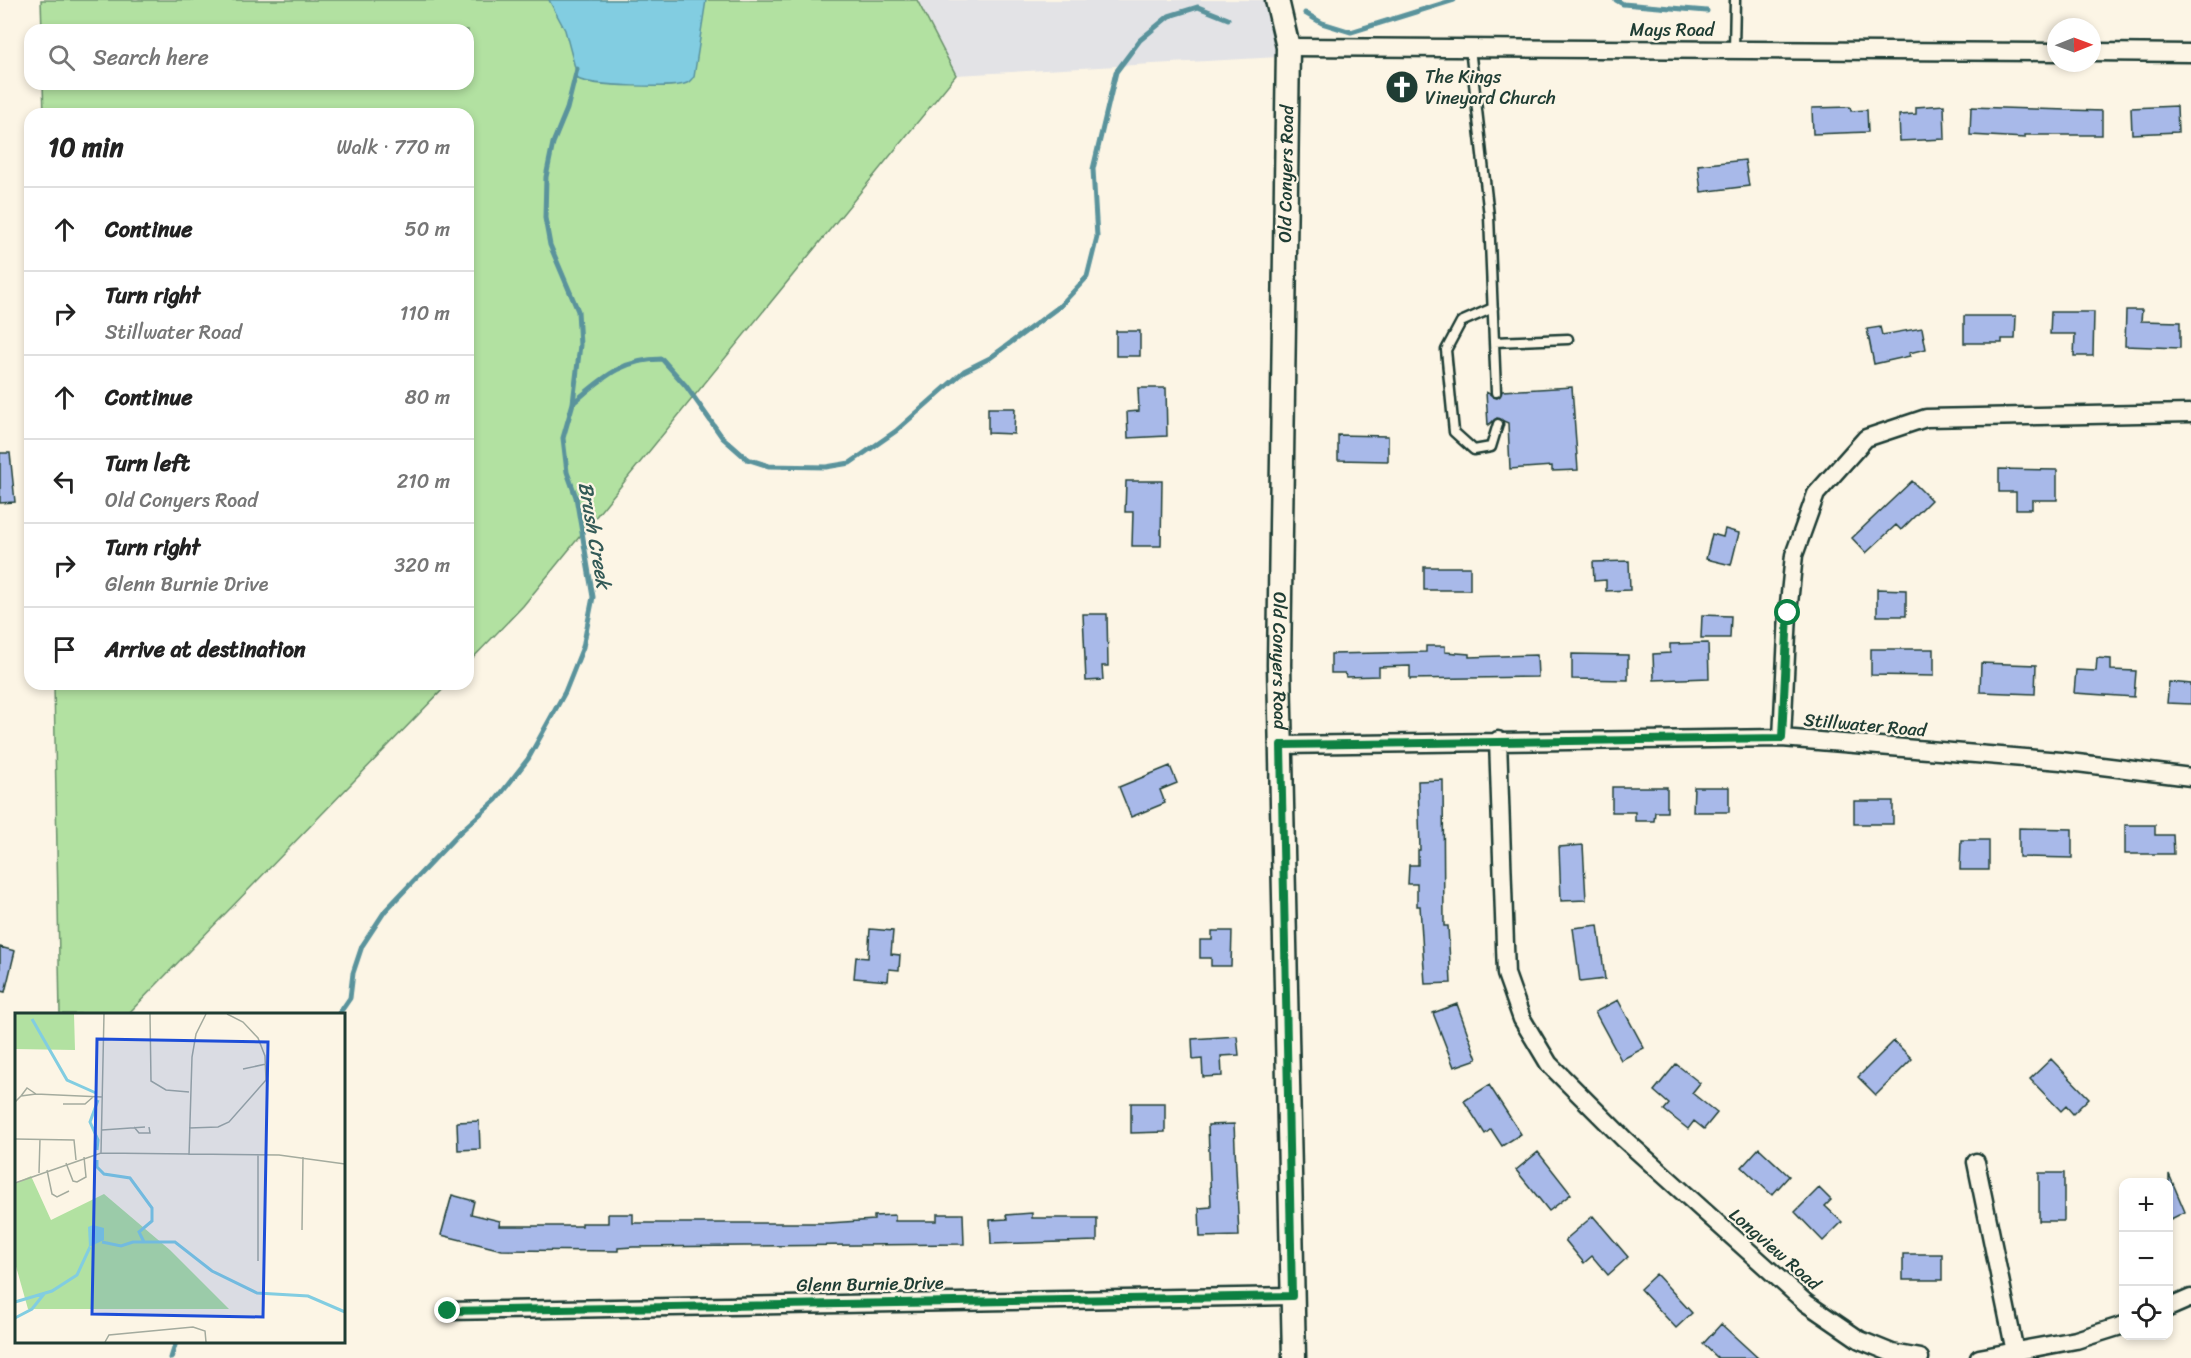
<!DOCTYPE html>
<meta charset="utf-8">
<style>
:root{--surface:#fff;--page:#f6f6f6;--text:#222;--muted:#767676;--line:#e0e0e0}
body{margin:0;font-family:Sriracha,sans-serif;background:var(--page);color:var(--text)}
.controls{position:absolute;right:18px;bottom:18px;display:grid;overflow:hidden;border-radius:12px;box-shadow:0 3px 9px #0003}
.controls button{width:54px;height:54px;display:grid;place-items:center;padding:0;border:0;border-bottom:2px solid var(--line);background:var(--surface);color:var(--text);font:30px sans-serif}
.compass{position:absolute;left:2047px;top:18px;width:54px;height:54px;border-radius:50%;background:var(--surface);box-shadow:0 3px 9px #0003;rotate:89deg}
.stop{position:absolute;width:18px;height:18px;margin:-14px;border:4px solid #0b8043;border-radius:50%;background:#fff}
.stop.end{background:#0b8043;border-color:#fff;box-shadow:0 2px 6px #0008}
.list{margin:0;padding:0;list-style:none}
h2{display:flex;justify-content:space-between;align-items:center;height:78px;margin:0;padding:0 24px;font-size:26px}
h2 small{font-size:20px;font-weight:400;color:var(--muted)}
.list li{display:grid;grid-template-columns:39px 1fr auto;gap:18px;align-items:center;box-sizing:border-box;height:84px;padding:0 24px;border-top:2px solid var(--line)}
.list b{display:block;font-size:22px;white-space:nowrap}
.list p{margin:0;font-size:20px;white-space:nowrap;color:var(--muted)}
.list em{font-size:20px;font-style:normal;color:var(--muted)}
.icon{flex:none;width:33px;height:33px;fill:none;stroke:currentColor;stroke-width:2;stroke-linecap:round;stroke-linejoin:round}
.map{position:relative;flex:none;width:2191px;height:1358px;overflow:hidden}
.search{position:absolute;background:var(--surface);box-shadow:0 3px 9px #0003;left:24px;top:24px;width:450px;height:66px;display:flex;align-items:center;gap:15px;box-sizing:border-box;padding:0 21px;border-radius:18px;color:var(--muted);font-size:22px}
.panel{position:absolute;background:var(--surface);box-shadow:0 3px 9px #0003;left:24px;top:108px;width:450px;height:582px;border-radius:18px}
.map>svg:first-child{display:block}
</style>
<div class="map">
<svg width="2191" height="1358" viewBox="0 0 2191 1358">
<rect width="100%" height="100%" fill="#fcf5e5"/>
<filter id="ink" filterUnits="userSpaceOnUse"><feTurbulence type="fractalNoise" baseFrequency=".0167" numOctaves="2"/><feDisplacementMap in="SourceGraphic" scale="12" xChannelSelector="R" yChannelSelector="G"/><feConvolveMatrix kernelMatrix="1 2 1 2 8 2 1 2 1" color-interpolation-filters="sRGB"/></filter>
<g filter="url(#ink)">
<path fill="#e3e3e6" d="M917,0H1281L1298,56L956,75Z"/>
<path fill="#b2e1a1" stroke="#688f6a" stroke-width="1.5" d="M41,0H917L956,75L523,606L468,663V114H44L43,84H468V30H42Z
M54,684H448L128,1014H60Z"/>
<path fill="#82cde1" stroke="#5a939c" stroke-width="1.5" d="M549,0H706L694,77C691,79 690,82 687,83C674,89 591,86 578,79L565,30Z"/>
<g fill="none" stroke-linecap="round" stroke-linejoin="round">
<path stroke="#5a939c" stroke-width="5" d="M1616,0L1623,4L1707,11
M1305,13L1322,23L1351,32L1454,0
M573,403C602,379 621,359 662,359L686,386L722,437L747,459L769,466L826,467L850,463L896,431L964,371L990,358L1060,306L1087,277L1097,237L1093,169L1116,72L1140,40L1169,16L1198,7L1228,19
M339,1014L350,998L353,973L362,946L385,911L460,832L496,800L528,759L565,692L583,647L593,597L576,497L567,472L563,438L573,403L580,345L578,311L550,245L545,218L546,177L553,143L567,109L577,69
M171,1358L176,1342"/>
</g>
<path fill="#a8b9e9" stroke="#1f3d34" stroke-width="1.5" d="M1944,105L1945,139L1900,141L1899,115L1916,114V107Z
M2177,106L2178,132L2132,134L2131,108Z
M1850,107L1851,111L1867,110L1868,132L1813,134L1812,108Z
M1971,107L2102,111V135H2025V138L1970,135Z
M1745,160L1749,186L1701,192L1698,165Z
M2126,310H2142L2141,321L2180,322V348L2125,346Z
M2051,312H2094L2093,356H2074L2075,334H2050Z
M1964,316H2016L2015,339H2002V343H1964Z
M1880,327L1882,335L1922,328L1926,349L1909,353L1910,356L1874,364L1867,329Z
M1116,331H1140V356H1116Z
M1572,387L1578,470L1552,471V466L1510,469L1508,423L1497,418L1488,425L1486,392L1497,398L1502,391Z
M1138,388H1166L1167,436L1128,438L1127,412L1139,411Z
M988,408H1015L1014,434L988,433Z
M1338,435L1388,436V461L1338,460Z
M0,453H10L15,502L0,503Z
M1999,469L2057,470V500H2032V509H2016V492H1999Z
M1126,481H1162L1161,546H1132L1133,512H1125Z
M1912,481L1931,500L1901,530L1896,525L1866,553L1852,538Z
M1725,529L1739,533L1731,565L1706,559L1712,534L1723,537Z
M1629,561L1630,590L1606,591V580L1594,581L1593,562Z
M1424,567H1470V590H1424Z
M1877,589L1906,590V616H1877Z
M1083,614H1107L1108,666H1102L1103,680L1086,681Z
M1702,615L1731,616L1730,638H1701Z
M1708,643L1709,678L1654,680L1653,654L1670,653V644Z
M1426,646H1445V652L1469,654V657L1537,655L1538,677L1410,679V666L1379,667V676L1346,677L1345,673H1331V654L1426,652Z
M1871,649H1934V676L1871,675Z
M1572,654L1628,655V680L1572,679Z
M2097,658L2111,659V670L2136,671L2134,697L2074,693L2076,670L2096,671Z
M1981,663L2036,665L2035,694L1980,692Z
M2169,682L2191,684V704L2167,703Z
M1170,766L1177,783L1160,790L1165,803L1131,817L1119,787Z
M1443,780L1444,926H1448L1451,983L1425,984L1420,906H1417V884H1408L1409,865H1418V850H1420L1418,781Z
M1612,787H1667V812H1655L1654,821H1635V812H1612Z
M1694,787H1729V812H1693Z
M1854,801H1893V824H1854Z
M2125,825H2155V835H2173L2174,854H2125Z
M2019,828L2072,829V858L2019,857Z
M1961,840H1989V870H1960Z
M1583,845L1586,900L1561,901L1559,847Z
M1598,925L1605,979L1580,982L1573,928Z
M870,929L893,931L891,954L900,955L899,970L889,969L888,981L854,978L856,957L868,958Z
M1212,931H1232L1231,966H1211V958H1200V940H1212Z
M0,947L15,951L5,992L0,991Z
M1618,1000L1644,1048L1621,1060L1595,1012Z
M1457,1004L1477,1059L1454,1067L1433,1013Z
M1237,1036L1239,1055L1221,1056L1222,1076L1203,1077L1202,1059L1193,1060L1192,1039Z
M1894,1041L1912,1059L1876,1095L1858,1077Z
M2051,1059L2089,1098L2073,1114L2066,1106L2061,1111L2030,1079Z
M1676,1064L1700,1083L1692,1093L1717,1113L1704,1129L1694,1121L1688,1129L1664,1110L1669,1104L1654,1091Z
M1489,1085L1521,1134L1502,1146L1491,1129L1485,1134L1464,1101Z
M1131,1103H1165V1132L1131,1133Z
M479,1121L480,1149L458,1150L457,1122Z
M1234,1124L1239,1236L1200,1237L1199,1208L1211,1207L1208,1125Z
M1759,1148L1789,1176L1772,1195L1742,1167Z
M1538,1152L1571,1194L1549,1211L1516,1170Z
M2039,1173H2064V1221H2039Z
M2169,1174L2185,1212L2169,1220Z
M1819,1188L1831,1200L1825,1206L1842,1222L1823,1241L1795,1212Z
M452,1195L474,1201L471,1214L500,1221L499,1226H582V1223H608V1214H633V1223H829L874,1220V1216L895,1215V1221H937V1214H963L964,1244L633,1247L618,1248V1251L502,1250L441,1235Z
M1032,1213V1218H1097V1241L991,1244L990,1220L1007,1219L1006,1215Z
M1593,1216L1628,1257L1608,1275L1592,1256L1584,1263L1565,1240Z
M1903,1254H1942V1280H1903Z
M1656,1274L1692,1313L1676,1328L1640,1289Z
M1721,1324L1758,1358H1718L1703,1344Z"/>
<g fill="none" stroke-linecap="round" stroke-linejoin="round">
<g stroke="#1f3d34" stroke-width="13">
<path id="lane" d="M1470,48L1489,216L1496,392
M1734,50L1735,0
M1493,308L1461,322L1446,350L1454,432L1474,450L1491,447L1498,424
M1494,342L1568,339"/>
</g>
<g stroke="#1f3d34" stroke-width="21">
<path id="street" d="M1288,47L2056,52
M2092,52L2191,53
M1782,738L1788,613L1794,555L1816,494L1866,438L1926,418L2191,413
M1498,740L1506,974L1522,1019L1549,1064L1624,1139L1806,1303L1860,1340L1892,1353L1920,1358
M1281,745L1782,738L2061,761L2191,777
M1976,1162L2015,1352
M2168,1308L2191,1298
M448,1311L1292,1296
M1979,1358L2076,1340L2124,1325"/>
</g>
<g stroke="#1f3d34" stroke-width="27">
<g id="secondary">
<path id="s1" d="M1277,0L1288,47L1279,665L1294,1358"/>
</g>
</g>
<use href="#lane" stroke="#fcf5e5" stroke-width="8"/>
<use href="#street" stroke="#fcf5e5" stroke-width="16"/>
<use href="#secondary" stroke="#fcf5e5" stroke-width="22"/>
</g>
</g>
<g fill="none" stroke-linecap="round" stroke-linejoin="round" filter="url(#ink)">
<path stroke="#0b8043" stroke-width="8" d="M448,1311L1292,1296L1281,745L1782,738L1788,613"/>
</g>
<defs>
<g id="church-disc" transform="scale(1.725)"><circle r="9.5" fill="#1f3d34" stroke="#fcf5e5"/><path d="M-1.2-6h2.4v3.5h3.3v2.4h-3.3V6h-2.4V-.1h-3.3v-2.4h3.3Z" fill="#fff"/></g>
</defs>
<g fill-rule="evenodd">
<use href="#church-disc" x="1402" y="87"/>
</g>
<g text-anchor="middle" stroke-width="4.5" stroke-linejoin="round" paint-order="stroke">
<g font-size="18" fill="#1f3d34" stroke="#fcf5e5">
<text x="1672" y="36">Mays Road</text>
<text transform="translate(1286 174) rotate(-89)" y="6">Old Conyers Road</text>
<text dy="6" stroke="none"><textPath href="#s1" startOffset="662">Old Conyers Road</textPath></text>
<text transform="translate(1865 725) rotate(5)" y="6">Stillwater Road</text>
<text transform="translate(1775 1249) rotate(41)" y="6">Longview Road</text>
<text transform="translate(870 1284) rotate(-1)" y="6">Glenn Burnie Drive</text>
</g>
<g font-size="18" fill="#1f3d34" stroke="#fcf5e5" text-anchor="start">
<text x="1425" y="83">The Kings<tspan x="1425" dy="21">Vineyard Church</tspan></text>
</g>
<g font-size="20" font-style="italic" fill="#335a57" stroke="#fcf5e5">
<text transform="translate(595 535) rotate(80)" y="7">Brush Creek</text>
</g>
</g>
<g transform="translate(15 1013)">
<rect width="330" height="330" fill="#fcf5e5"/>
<path d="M0,1H59L60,37L0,36ZM16,163L36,207L89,181L155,237L214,296H13L0,250V170Z" fill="#b2e1a1"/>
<path d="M78,212L89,215V227L74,234L73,214Z" fill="#82cde1"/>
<path fill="none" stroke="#82cde1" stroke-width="3" d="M17,6L52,67L81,80M82,137L83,127L75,109L83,87M82,147V154L89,161L115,165L137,195V208L124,219L129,229M87,229L106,233L118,229H160L197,258L242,280L293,283L330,299M0,289L37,278L62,262L75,234M0,305L17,296L29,281"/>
<path fill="none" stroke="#a4ab9e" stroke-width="1.5" d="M135,1L136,68L151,77L174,79M228,56L251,51M6,83L12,75L21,81M0,89L6,83L21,81L87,84M48,91H70L78,84M119,114L124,120H135L134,114M174,115L203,114L214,109L251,67L250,43L243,25L228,9L212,1M87,117L130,114M0,126L59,127L61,147M86,140L89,1M174,142L177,44L181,21L191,1M243,142V248M51,150L58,168L62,169L71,164L69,144M32,157L37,181L42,184L54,178M24,160L25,126M0,170L86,140L264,142L330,151M287,217L288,144M90,329L94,322L178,314L190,318L191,329"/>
<path fill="#1d4ed8" fill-opacity="0.15" stroke="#1d4ed8" stroke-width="3" d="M82,26L253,29L248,304L77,301Z"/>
<rect width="330" height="330" fill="none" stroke="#1f3d34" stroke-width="3"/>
</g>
</svg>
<div class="controls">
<button>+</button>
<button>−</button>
<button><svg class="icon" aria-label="locate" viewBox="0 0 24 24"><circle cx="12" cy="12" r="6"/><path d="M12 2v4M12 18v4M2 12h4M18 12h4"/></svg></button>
</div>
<svg class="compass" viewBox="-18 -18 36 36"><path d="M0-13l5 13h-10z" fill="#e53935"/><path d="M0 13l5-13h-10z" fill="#767676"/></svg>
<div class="stop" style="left:1788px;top:613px"></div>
<div class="stop end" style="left:448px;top:1311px"></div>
<div class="search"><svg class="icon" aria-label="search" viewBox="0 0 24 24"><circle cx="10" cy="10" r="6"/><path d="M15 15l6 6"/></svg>Search here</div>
<section class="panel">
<h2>10 min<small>Walk · 770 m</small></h2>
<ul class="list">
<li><svg class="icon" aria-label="ahead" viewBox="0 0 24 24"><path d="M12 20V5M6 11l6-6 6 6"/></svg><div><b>Continue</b></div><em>50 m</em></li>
<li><svg class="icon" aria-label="right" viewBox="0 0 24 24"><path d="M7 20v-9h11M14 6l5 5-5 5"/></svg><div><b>Turn right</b><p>Stillwater Road</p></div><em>110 m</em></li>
<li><svg class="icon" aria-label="ahead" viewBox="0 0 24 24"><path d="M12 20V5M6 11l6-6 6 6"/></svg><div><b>Continue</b></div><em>80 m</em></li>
<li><svg class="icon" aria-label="left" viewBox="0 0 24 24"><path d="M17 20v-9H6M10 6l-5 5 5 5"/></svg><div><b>Turn left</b><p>Old Conyers Road</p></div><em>210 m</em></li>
<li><svg class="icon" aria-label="right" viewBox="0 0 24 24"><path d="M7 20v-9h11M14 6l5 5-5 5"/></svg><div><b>Turn right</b><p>Glenn Burnie Drive</p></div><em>320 m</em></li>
<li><svg class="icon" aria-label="arrive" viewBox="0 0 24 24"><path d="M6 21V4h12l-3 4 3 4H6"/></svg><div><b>Arrive at destination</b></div></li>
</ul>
</section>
</div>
